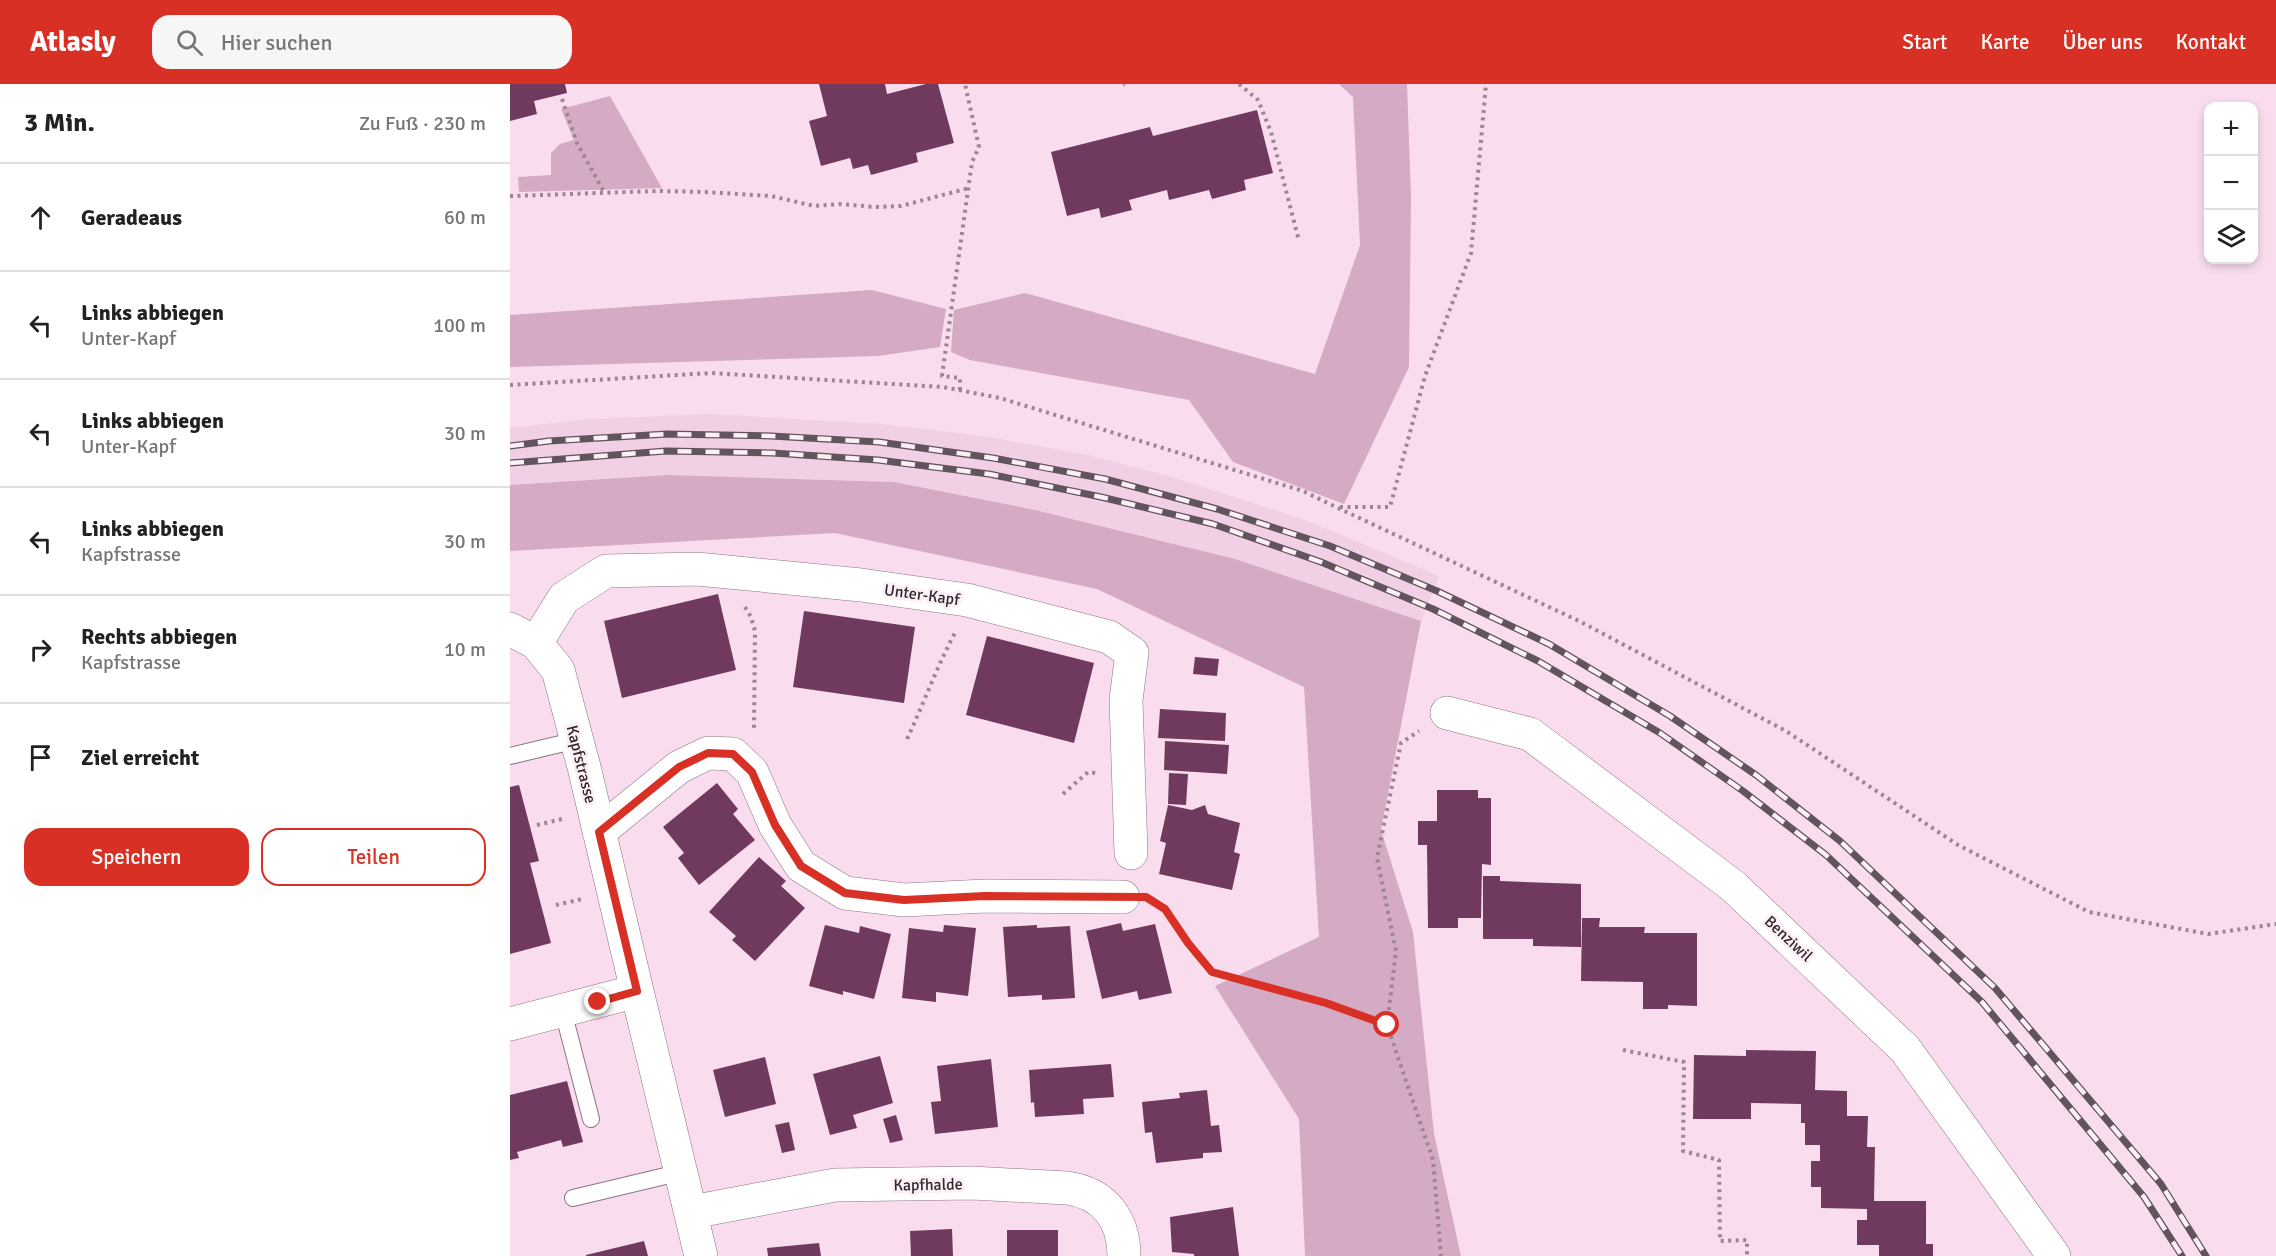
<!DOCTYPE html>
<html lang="de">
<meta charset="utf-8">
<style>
:root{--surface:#fff;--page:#f6f6f6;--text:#222;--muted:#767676;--line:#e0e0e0;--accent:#d93025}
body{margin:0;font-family:Signika,sans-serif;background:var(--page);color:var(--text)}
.controls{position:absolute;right:18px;top:18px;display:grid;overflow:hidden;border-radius:12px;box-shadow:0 3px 9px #0003}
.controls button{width:54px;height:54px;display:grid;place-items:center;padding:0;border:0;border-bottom:2px solid var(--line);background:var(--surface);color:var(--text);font:30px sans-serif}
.stop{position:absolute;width:18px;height:18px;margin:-14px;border:4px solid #d93025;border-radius:50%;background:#fff}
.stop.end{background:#d93025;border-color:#fff;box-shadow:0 2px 6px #0008}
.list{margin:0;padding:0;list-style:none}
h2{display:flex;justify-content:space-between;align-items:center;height:78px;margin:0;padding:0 24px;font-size:26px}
h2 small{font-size:20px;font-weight:400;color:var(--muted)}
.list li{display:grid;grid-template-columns:39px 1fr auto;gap:18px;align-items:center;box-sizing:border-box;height:108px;padding:0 24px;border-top:2px solid var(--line)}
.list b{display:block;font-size:22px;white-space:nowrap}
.list p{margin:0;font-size:20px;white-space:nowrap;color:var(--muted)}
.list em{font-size:20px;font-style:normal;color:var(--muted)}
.actions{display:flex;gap:12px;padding:18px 24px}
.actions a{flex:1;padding:14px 0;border:2px solid var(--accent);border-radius:18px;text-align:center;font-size:21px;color:var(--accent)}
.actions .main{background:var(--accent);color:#fff}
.icon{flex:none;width:33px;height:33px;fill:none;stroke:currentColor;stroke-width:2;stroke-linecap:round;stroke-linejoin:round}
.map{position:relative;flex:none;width:1766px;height:1172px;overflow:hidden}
header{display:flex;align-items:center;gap:36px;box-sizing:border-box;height:84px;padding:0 30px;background:var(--accent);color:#fff}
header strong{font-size:28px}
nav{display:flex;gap:33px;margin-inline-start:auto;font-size:21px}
.search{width:420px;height:54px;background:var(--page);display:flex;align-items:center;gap:15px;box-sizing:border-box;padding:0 21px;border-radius:18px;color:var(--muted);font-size:22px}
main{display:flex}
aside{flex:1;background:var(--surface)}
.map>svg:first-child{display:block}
</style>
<header>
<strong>Atlasly</strong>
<div class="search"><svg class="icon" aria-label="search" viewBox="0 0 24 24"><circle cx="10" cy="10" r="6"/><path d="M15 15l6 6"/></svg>Hier suchen</div>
<nav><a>Start</a><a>Karte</a><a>Über uns</a><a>Kontakt</a></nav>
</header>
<main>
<aside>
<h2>3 Min.<small>Zu Fuß · 230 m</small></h2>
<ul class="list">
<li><svg class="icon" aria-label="ahead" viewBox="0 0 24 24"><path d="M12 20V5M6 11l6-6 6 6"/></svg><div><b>Geradeaus</b></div><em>60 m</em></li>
<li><svg class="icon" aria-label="left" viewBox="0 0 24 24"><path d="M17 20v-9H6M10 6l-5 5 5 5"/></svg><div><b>Links abbiegen</b><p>Unter-Kapf</p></div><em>100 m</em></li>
<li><svg class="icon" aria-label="left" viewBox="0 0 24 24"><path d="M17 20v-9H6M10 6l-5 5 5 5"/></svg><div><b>Links abbiegen</b><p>Unter-Kapf</p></div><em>30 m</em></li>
<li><svg class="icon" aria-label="left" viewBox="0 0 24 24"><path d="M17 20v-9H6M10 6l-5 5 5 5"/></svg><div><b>Links abbiegen</b><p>Kapfstrasse</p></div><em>30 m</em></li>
<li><svg class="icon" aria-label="right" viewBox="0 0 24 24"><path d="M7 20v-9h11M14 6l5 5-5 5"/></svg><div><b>Rechts abbiegen</b><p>Kapfstrasse</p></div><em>10 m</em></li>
<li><svg class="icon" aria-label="arrive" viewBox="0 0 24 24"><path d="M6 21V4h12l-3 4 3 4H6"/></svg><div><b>Ziel erreicht</b></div></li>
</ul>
<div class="actions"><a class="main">Speichern</a><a>Teilen</a></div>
</aside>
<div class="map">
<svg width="1766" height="1172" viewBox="0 0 1766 1172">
<rect width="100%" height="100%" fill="#f9ddee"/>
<path fill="#f1cfe4" d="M201,330L371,340L473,352L578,371L659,392L793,435L929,492L911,537L725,475L525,426L384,398L158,391L0,401V344L80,335Z"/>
<path fill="#d4aac4" d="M829,0H897L901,114L899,283L834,420L723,378L679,316L460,276L441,268L444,226L515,209L805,290L850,161L843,13Z
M100,12L152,104L9,108L8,93L41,91V69L50,60L64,56L51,25Z
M362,206L436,225L430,263L368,272L0,283V231Z
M158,391L384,398L525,426L725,475L911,537L871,746L903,848L924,1050L951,1172H795L789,1035L705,902L809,853L794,603L587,505L325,449L0,467V401Z"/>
<path fill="#703a5e" d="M0,0H55L57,9L24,17L27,30L0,37Z
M309,0H375L377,10L416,0H428L444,59L406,69L408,78L361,91L358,81L343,85L340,74L311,82L299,37L317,32Z
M747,26L763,89L734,96L736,106L702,115L699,106L659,116L657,106L619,116L622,126L591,134L589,124L557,132L541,68L640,43L643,52Z
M208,510L226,586L112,614L94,537Z
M294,527L405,543L394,619L283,603Z
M477,552L584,579L564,659L456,631Z
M685,573L709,575L707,592L683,590Z
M650,625L716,629L715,657L648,654Z
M655,657L719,661L717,690L654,686Z
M659,689L678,690L676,721L658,720Z
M207,699L228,725L223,730L245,756L189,801L168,774L174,769L153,743Z
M9,701L29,777L20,779L41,859L0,870V703Z
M927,706H968V714H981V781L972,780L971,834H948V844H918L917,761H908V737H927Z
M658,721L682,726L695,721L698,730L730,739L724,768L730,770L722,806L649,790L656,759L650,757Z
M249,773L276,797L271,802L295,824L245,877L222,856L226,852L199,828Z
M973,792H990V797L1071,800V863L1023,862V855H973Z
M1072,834H1090L1089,843H1135L1134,849H1187V922L1158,921V925H1133V898L1071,897Z
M611,839L613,847L645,840L662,909L629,916L627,907L592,915L576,847Z
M315,841L349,849L350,842L381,850L364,915L333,907V911L299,902Z
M434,841L466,844L458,912L426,908V918L392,914L399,844L433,848Z
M527,841V844L560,842L565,914L532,916V911L498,913L493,843Z
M1236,966L1306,967L1305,1006L1337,1007V1032H1358L1357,1063H1365L1364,1117H1416V1160H1423V1172H1369V1161H1347V1136H1357V1125L1311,1124V1103H1301V1077H1310V1061H1295V1039H1291V1020L1241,1019V1035H1183L1184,971L1236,972Z
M370,972L383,1019L343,1031L347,1044L320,1051L303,990Z
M255,973L266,1020L215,1033L203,986Z
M481,975L488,1043L425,1050L421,1018L431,1017L427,982Z
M601,980L604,1013L573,1015L574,1030L525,1033L524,1018L521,1019L519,986Z
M57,997L73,1058L53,1063L51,1056L7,1068L9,1074L0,1076V1011Z
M697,1006L701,1042L709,1041L712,1068L693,1069V1074L646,1079L642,1048L635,1049L632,1018L670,1014L669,1009Z
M386,1031L393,1056L380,1059L373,1035Z
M279,1038L285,1066L272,1069L265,1041Z
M723,1123L729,1172H684V1170L662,1168L660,1133Z
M442,1145L443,1172H401L400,1147Z
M497,1146H548V1172H497Z
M134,1157L138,1172H76V1171Z
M309,1159L311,1172H258L257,1164Z"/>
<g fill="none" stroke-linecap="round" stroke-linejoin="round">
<g stroke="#8d7483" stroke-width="18">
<path id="lane" d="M0,672L67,656
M53,927L81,1035
M63,1114L172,1088"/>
</g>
<g stroke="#8d7483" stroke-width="34">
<path id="street" d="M0,545L26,559L48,586L74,683L127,907
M26,559L54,514L96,487L187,485L351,501L457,516L599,553L622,569L616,616L621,769
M937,629L1020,650L1223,802L1395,965L1544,1172
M89,748L169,683L198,669L223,670L242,688L265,741L291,782L335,809L394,816L475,812L613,813
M0,940L127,907L191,1172
M182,1128L325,1101L462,1099L557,1104C594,1109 614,1135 614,1172"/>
</g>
<path stroke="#9a8692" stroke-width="4" stroke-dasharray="3 4.5" stroke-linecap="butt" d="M614,0L615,1
M729,0L748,16L761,48L789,157
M52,15L67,59L94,108
M0,112L148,107L195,108L261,112L304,122L329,120L365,123L391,122L459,104
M0,301L201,289L433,303L490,314L793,407L826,423L1071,538L1276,647L1448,761L1579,828L1698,850L1766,840
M450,306V294L432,292L462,78L469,63L455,0
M830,423H880L915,292L961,169L976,0
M235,523L241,533L245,547L244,645
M397,655C414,619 427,582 446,547
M553,710L578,688L586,689
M27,741L52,735
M645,819L655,825L678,859L702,888L816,919L877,941L923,1076L931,1172
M46,821L72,815
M877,941L886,867L867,774L891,659L909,647
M1113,966L1174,978L1173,1067L1209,1076L1210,1157L1237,1156V1172"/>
<use href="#lane" stroke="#fff" stroke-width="16"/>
<use href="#street" stroke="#fff" stroke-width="33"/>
<g stroke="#62545d" stroke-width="7">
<path id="rail" d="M0,362L39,357L157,350L261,352L369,358L483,374L595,395L707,425L820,462L927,507L1039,560L1160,632L1246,691L1330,757L1485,904L1651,1100L1696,1172
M0,379L156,367L263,369L368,376L479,390L591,413L703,440L811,478L923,525L1028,577L1150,649L1233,707L1316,771L1472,918L1634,1113L1672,1172"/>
</g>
<use href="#rail" stroke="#fcf0f7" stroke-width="4.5" stroke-dasharray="14" stroke-linecap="butt"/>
</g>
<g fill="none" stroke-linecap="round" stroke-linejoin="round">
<path stroke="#d93025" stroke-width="8" d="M88,918L127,907L89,748L169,683L198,669L223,670L242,688L265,741L291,782L335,809L394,816L475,812L636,813L655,825L678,859L702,888L816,919L877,941"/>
</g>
<g text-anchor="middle" stroke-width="6" stroke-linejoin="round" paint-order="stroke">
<g font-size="16" fill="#30262c" stroke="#fcf0f7">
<text transform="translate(412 510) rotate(8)" y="6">Unter-Kapf</text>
<text transform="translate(72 680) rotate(76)" y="6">Kapfstrasse</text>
<text transform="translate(1279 854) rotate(43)" y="6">Benziwil</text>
<text transform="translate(418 1100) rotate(-1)" y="6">Kapfhalde</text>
</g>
</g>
</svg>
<div class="controls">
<button>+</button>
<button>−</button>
<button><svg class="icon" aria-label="layers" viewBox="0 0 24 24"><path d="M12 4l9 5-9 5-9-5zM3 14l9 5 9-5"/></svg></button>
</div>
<div class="stop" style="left:877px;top:941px"></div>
<div class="stop end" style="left:88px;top:918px"></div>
</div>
</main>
